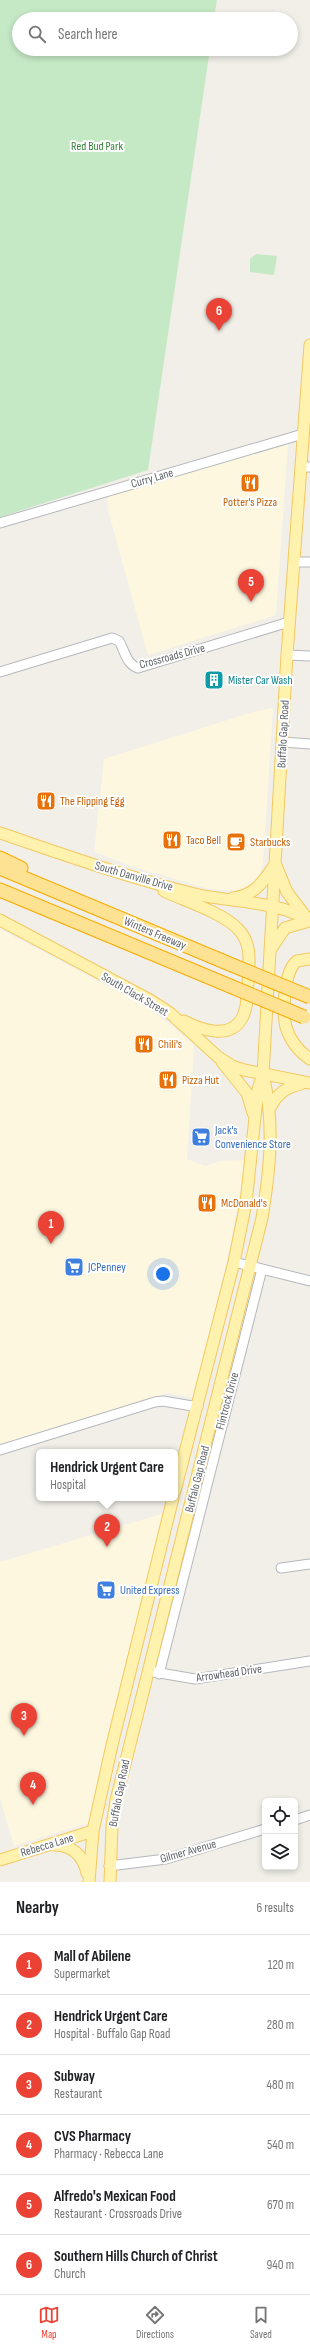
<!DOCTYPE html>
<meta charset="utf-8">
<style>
:root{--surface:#fff;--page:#f2f2f2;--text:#202124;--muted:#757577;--line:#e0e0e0;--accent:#ea4335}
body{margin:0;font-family:"Sofia Sans Condensed",sans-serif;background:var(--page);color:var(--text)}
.controls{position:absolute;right:12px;bottom:12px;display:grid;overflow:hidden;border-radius:6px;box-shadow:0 2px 6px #0003}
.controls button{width:36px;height:36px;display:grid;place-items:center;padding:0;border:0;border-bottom:1px solid var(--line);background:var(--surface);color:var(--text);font:20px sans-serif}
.you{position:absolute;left:163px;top:1274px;width:14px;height:14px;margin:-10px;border:3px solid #fff;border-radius:50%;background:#1a73e8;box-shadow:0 0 0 6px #1a73e833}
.badge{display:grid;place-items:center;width:26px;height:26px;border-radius:50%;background:var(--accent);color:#fff;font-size:13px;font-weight:700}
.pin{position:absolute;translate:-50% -33px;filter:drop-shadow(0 1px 2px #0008)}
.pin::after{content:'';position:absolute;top:21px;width:14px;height:12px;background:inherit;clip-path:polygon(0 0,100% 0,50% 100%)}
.popup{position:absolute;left:36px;top:1449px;width:142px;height:52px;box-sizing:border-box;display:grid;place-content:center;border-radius:6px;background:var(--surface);filter:drop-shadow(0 1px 3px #0005);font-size:13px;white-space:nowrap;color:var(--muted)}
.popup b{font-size:15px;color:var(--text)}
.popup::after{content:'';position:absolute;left:50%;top:100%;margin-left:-8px;border:8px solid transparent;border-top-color:var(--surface)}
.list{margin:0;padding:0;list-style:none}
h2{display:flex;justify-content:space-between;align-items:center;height:52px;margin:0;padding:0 16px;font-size:17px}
h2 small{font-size:13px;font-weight:400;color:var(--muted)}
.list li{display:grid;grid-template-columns:26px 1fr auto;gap:12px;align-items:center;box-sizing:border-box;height:60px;padding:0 16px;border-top:1px solid var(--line)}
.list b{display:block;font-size:15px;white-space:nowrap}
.list p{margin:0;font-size:13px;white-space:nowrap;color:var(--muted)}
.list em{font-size:13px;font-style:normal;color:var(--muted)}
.icon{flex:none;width:22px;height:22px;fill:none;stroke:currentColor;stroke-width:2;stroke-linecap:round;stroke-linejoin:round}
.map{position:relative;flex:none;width:310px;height:1882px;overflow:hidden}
.search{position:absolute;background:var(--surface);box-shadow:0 2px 6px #0003;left:12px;right:12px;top:12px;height:44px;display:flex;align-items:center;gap:10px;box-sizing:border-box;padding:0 14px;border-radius:22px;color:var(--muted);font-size:15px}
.sheet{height:412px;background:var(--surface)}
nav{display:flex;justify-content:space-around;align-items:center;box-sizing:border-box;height:56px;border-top:1px solid var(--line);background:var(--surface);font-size:11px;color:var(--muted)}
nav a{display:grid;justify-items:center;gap:2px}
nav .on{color:var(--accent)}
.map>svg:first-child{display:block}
</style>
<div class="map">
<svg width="310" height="1882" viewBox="0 0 310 1882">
<rect width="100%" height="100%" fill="#f1efe8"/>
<path fill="#fef7e0" d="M288,444L276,615L148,655L109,514L107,496Z
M273,708L263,864L259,878L251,886L239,891L209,889L134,867L94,852L104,759L253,712Z
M0,929L140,1003L166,1021L194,1045L187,1159L205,1166L220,1161L246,1160L231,1242L195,1398L168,1393L0,1444Z
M165,1513L92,1822L14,1846L0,1798V1562Z"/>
<path fill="#c5e8c5" d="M0,0H217L214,19H19V49H210L148,470L0,517Z
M256,254L277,256L274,275L250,272V259Z"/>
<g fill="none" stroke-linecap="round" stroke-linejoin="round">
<g stroke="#b5b8bc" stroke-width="11">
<path id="minor" d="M301,467H310
M0,523L303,434
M294,562H310
M287,655L310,656
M0,672L112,638L119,641C125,651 126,664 138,668L289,622
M283,742L310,744
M234,1262L310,1281
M0,1450L155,1402L163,1401L198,1407
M281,1568L310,1564
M154,1672L195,1679L310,1661
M159,1674L262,1269
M295,1820L310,1815
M109,1866L166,1859L265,1829"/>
</g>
<g stroke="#f2c960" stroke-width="13">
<path id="major" d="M0,833C65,855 129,878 195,894C233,903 276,900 310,921
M275,863L287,892L306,917
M164,891C185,901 221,912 237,928C253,943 249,963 248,983C247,994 248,1008 242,1018C230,1040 201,1030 184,1021
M233,898C255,895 262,883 274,866
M0,920L150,1000L170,1013L218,1057L232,1066L244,1070L310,1083
M271,949L285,928L309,921
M310,959L297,961C284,971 282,1011 286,1027C290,1040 298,1051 310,1059
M222,1062L247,1093L253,1113
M270,1108C277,1094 286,1087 301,1084
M175,1491L234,1262L246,1203L258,1089L263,1074L287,655L310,345
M54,1845C72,1845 83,1855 87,1873
M0,1860L93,1831
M89,1882L93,1831L112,1745L173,1498
M110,1882L112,1826L116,1800L262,1218C270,1170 275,1122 263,1075"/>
</g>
<g stroke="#f9ab00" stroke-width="15">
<path id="highway" d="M0,858L21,868
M0,868L232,965
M0,890L230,986"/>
</g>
<use href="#minor" stroke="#fff" stroke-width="9"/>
<use href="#major" stroke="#fff2af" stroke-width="11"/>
<use href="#highway" stroke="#fde293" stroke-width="13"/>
<g stroke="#f9ab00" stroke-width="15" stroke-linecap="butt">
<path id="highway-bridge" d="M232,965L310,997
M230,986L304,1017"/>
</g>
<use href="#highway-bridge" stroke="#fde293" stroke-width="13"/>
</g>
<defs>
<g id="restaurant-square" transform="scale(1)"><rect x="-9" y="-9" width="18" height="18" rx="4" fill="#e8710a" stroke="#fff"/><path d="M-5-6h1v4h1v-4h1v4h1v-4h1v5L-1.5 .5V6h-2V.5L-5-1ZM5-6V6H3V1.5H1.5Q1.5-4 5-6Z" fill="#fff"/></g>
<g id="building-square" transform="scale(1)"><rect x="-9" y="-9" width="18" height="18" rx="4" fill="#0f9aa8" stroke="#fff"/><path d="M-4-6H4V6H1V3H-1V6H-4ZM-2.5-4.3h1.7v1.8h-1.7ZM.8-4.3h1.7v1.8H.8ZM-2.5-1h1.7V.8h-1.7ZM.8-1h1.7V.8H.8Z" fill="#fff"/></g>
<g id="cafe-square" transform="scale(1)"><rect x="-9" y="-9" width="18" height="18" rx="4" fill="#e8710a" stroke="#fff"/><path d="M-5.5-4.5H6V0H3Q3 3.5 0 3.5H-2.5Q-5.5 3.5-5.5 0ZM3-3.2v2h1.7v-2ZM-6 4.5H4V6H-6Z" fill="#fff"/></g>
<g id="supermarket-square" transform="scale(1)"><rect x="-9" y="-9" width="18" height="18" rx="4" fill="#3f7fe0" stroke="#fff"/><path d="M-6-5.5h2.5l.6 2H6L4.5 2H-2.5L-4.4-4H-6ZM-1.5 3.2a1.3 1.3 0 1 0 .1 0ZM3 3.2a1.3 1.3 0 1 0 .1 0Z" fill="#fff"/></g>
</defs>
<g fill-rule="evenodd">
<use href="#restaurant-square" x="250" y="483"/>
<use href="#building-square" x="214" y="680"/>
<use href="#restaurant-square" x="46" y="801"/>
<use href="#restaurant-square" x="172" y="840"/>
<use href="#cafe-square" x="236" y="842"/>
<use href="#restaurant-square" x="144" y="1044"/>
<use href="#restaurant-square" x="168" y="1080"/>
<use href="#supermarket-square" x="201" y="1137"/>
<use href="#restaurant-square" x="207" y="1203"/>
<use href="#supermarket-square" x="74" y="1267"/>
<use href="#supermarket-square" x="106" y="1590"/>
</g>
<g text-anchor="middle" stroke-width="4" stroke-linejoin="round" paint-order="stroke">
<g font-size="12" fill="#348238" stroke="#fff">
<text x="97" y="150">Red Bud Park</text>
</g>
<g font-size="12" fill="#5f6368" stroke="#fff">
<text transform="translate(152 478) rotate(-16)" y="4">Curry Lane</text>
<text transform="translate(172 656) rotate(-15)" y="4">Crossroads Drive</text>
<text transform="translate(283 734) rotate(-87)" y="4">Buffalo Gap Road</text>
<text transform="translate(134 876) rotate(16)" y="4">South Danville Drive</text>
<text transform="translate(155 933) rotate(23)" y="4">Winters Freeway</text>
<text transform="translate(135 994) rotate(30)" y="4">South Clack Street</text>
<text transform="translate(227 1401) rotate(-75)" y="4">Flintrock Drive</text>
<text transform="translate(197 1479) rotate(-76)" y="4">Buffalo Gap Road</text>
<text transform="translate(229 1673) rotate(-8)" y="4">Arrowhead Drive</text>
<text transform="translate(119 1793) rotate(-79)" y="4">Buffalo Gap Road</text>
<text transform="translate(47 1845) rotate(-17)" y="4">Rebecca Lane</text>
<text transform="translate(188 1851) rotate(-16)" y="4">Gilmer Avenue</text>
</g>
<g font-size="12" fill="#c56008" stroke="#fff" text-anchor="start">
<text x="250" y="506" text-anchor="middle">Potter's Pizza</text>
<text x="60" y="805">The Flipping Egg</text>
<text x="186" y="844">Taco Bell</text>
<text x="250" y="846">Starbucks</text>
<text x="158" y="1048">Chili's</text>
<text x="182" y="1084">Pizza Hut</text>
<text x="221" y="1207">McDonald's</text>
</g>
<g font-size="12" fill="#0d838f" stroke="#fff" text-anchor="start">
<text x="228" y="684">Mister Car Wash</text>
</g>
<g font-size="12" fill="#366cbe" stroke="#fff" text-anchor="start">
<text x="215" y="1134">Jack's<tspan x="215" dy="14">Convenience Store</tspan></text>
<text x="88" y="1271">JCPenney</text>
<text x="120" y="1594">United Express</text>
</g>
</g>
</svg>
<div class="controls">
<button><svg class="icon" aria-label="locate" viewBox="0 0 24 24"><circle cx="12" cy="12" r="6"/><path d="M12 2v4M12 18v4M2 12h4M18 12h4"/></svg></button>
<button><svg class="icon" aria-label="layers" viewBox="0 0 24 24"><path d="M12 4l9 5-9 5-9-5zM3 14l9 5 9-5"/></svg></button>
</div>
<div class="you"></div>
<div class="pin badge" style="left:51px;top:1244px">1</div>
<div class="pin badge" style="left:107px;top:1547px">2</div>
<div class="popup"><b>Hendrick Urgent Care</b>Hospital</div>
<div class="pin badge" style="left:24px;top:1736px">3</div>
<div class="pin badge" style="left:33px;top:1805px">4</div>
<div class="pin badge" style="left:251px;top:602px">5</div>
<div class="pin badge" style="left:219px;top:331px">6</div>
<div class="search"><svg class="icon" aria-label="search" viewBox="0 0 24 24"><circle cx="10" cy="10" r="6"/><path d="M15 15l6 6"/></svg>Search here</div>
</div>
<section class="sheet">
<h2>Nearby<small>6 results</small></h2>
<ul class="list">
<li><span class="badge">1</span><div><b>Mall of Abilene</b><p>Supermarket</p></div><em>120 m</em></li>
<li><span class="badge">2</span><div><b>Hendrick Urgent Care</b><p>Hospital · Buffalo Gap Road</p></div><em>280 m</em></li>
<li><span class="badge">3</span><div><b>Subway</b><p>Restaurant</p></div><em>480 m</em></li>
<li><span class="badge">4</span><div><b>CVS Pharmacy</b><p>Pharmacy · Rebecca Lane</p></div><em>540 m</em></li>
<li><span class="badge">5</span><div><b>Alfredo's Mexican Food</b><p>Restaurant · Crossroads Drive</p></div><em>670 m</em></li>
<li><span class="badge">6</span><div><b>Southern Hills Church of Christ</b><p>Church</p></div><em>940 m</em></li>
</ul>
</section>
<nav>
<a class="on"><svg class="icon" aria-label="map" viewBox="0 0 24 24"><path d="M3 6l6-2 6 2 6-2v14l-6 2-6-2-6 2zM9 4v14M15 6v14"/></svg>Map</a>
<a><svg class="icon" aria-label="directions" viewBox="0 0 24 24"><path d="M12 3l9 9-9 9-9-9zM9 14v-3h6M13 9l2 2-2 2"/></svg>Directions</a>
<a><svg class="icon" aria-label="saved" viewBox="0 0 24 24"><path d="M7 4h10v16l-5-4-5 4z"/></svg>Saved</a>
</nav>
